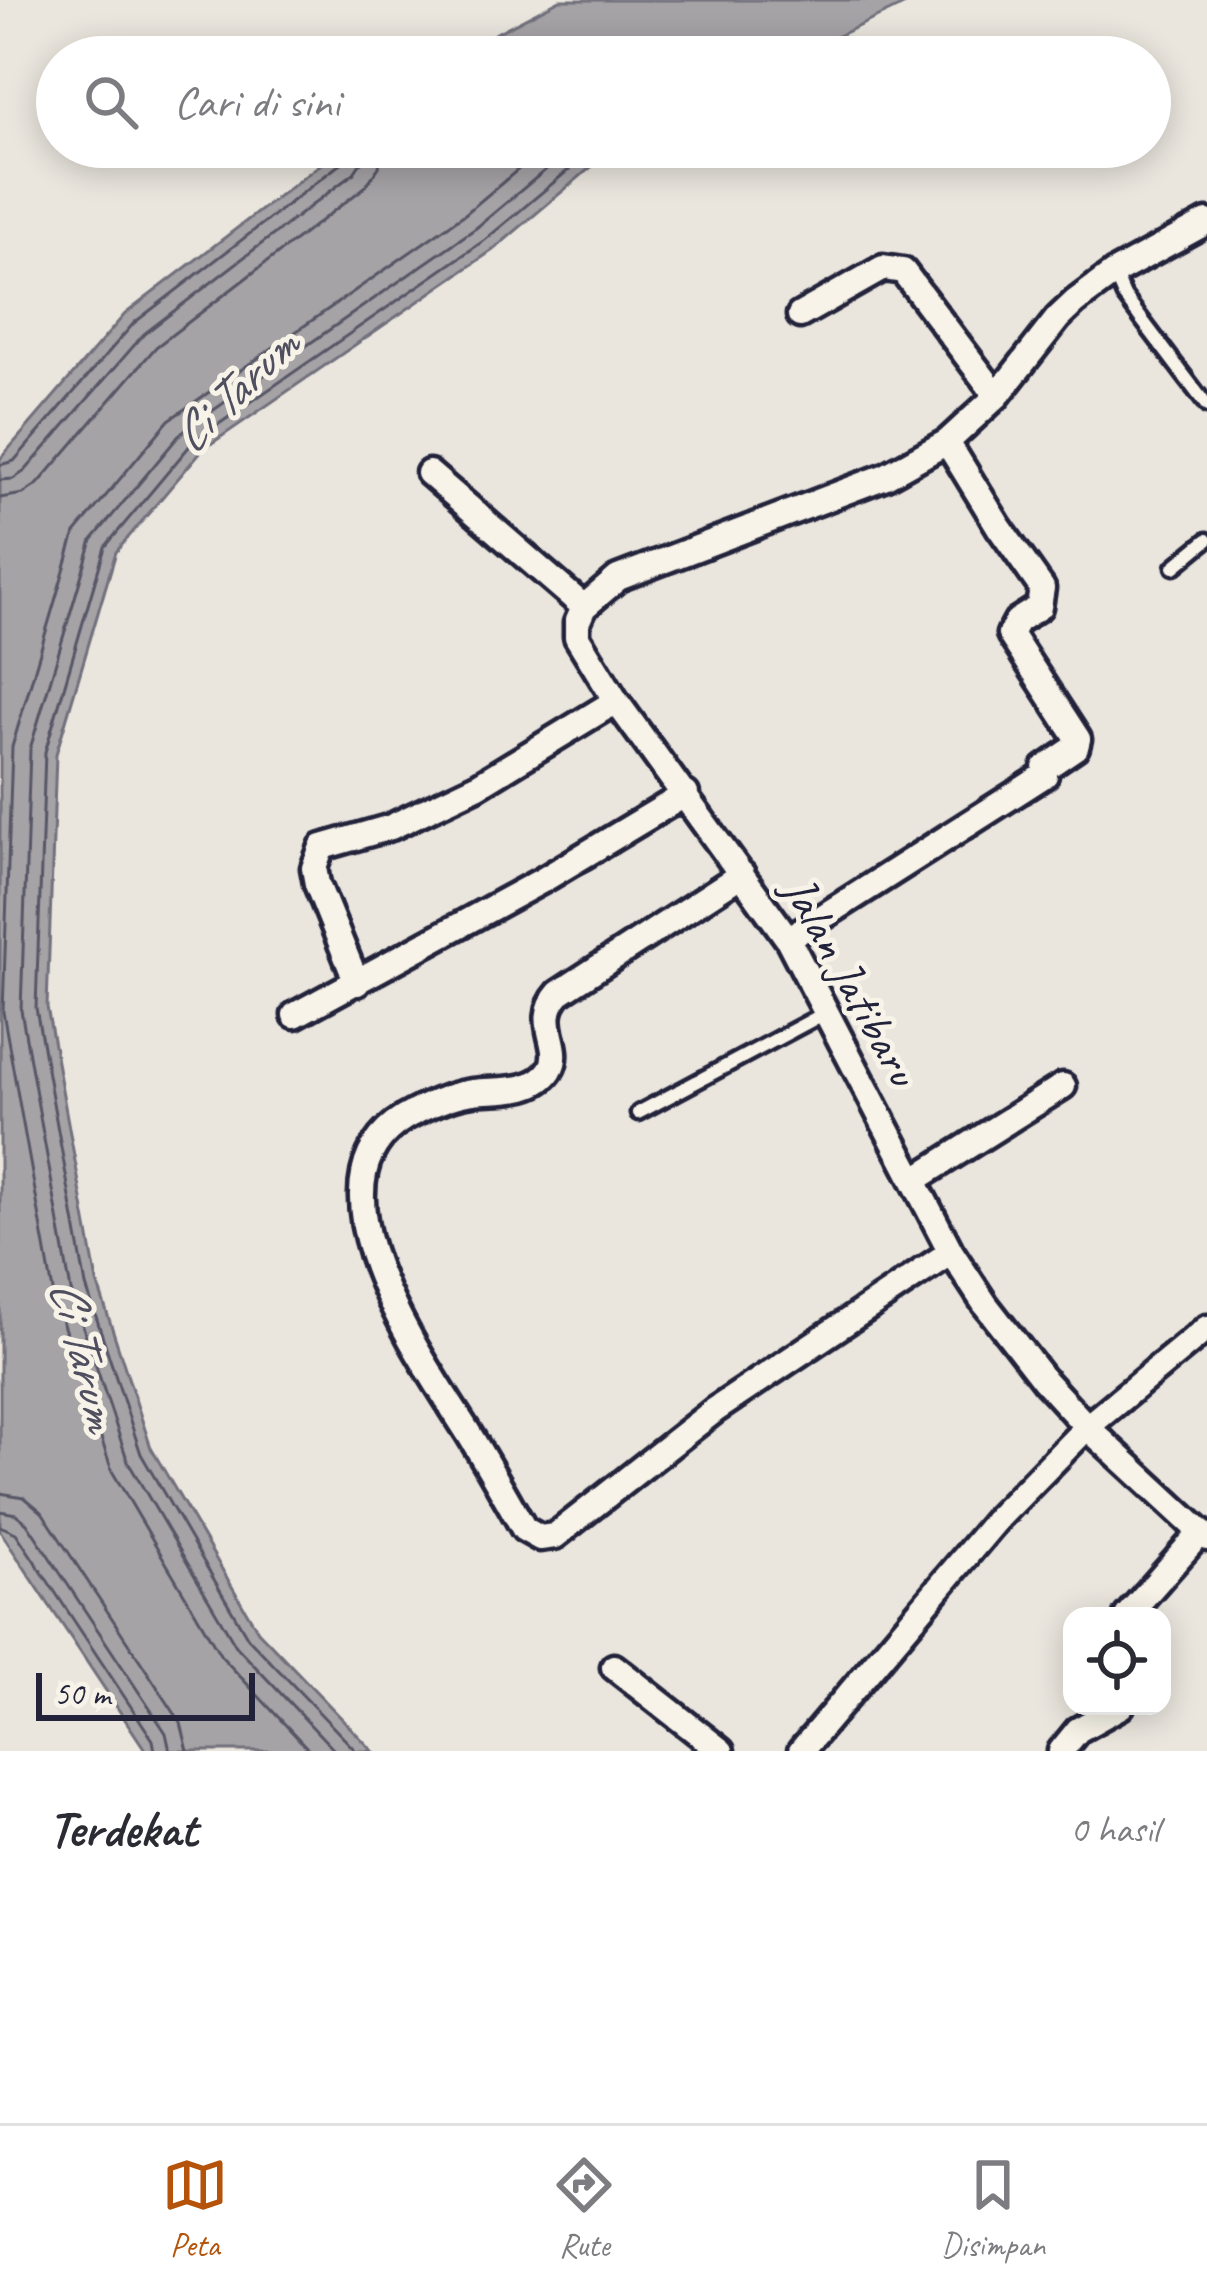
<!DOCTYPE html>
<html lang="id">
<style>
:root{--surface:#fff;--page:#f2f2f3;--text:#2b2b33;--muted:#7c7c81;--line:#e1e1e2;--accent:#b45309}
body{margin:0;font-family:Caveat,sans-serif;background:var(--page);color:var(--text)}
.controls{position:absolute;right:36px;bottom:36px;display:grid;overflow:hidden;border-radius:24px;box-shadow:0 6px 30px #0003}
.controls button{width:108px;height:108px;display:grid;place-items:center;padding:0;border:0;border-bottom:3px solid var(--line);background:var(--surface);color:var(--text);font:60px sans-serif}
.scale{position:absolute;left:36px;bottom:30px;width:219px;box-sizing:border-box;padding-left:12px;border:6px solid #22223b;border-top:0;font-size:33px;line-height:42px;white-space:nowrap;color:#22223b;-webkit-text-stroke:9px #f7f3e8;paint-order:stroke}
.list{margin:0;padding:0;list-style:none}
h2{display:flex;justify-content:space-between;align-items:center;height:156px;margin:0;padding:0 48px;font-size:51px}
h2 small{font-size:39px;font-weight:400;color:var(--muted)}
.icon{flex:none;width:66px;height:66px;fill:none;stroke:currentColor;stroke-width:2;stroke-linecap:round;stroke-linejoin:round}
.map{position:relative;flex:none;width:1207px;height:1751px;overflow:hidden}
.search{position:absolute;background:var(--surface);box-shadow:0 6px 30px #0003;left:36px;right:36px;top:36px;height:132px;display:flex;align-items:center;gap:30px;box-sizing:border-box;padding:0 42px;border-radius:66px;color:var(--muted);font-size:45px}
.sheet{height:372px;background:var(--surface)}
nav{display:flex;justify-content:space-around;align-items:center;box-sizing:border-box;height:168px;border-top:3px solid var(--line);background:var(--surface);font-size:33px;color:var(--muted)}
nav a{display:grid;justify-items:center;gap:6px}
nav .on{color:var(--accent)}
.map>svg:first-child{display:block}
</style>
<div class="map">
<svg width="1207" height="1751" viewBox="0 0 1207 1751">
<rect width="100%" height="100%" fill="#eae6de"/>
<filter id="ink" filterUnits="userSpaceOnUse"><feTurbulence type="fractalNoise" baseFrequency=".00833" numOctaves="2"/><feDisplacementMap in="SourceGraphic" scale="24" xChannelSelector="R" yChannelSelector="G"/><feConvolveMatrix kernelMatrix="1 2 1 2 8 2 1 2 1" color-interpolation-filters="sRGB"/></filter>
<g filter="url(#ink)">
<path fill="#a6a3a6" stroke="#716f7b" stroke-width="3" d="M560,0H914L793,57H461L481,41Z
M343,147H615L493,250L202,450L116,552L56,754L47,1007L97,1282L151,1448L258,1631L373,1751H146L0,1531V459L125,314Z"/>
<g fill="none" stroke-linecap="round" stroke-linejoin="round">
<path stroke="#575666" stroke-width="3" d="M0,465L14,461L134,323L344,161L349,147
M0,480L13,479L25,471L144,334L354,173L362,161L364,147
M0,498L23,494L38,484L156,347L365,187L379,167L382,147
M0,1493L24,1497L42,1512L181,1723L188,1751
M0,1511L16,1514L27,1523L166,1733L170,1751
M0,1526L16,1533L153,1740L155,1751
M310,1751L221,1656L112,1471L54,1297L3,1012L12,747L75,533L169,420L465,214L545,147
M335,1751L236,1646L128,1462L71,1291L21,1010L30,749L92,540L182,432L476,228L573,147
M356,1751L248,1638L141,1454L86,1286L36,1008L45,752L105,547L193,442L485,240L596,147"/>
<g stroke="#22223b" stroke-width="21">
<path id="lane" d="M1114,273L1124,296L1207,406
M1174,567L1207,540
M638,1113L827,1012"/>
</g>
<g stroke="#22223b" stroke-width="33">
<path id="street" d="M1207,222L1114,273L1075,302L1058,318L997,396L947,442L886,476L618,578L584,607L577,623V637L616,701L788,939L951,1252L985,1304L1044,1380L1087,1427L1207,1538
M800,315L883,268L903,271L997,396
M429,473L584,607
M742,874L559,993C533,1022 565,1046 550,1070C534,1094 498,1089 473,1092C453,1094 431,1104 413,1113C289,1174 424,1362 469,1434C488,1465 506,1497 524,1529L540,1538L555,1536L715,1410L951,1252
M788,939L1045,775V768L1076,747L1078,739L1010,634L1017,621L1039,607L1042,588L999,527L947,442
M357,983L317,884L314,868L322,847L391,827L477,786L616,701
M295,1015L543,880L686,794
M914,1180L1063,1086
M1127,1616L1201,1532
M614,1667L721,1751
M801,1751L998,1518L1087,1427L1207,1328
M1061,1751L1078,1730L1121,1706"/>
</g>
<use href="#lane" stroke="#f7f3e8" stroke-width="12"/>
<use href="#street" stroke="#f7f3e8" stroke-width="24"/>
</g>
</g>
<g text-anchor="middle" stroke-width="10" stroke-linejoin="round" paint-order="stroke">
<g font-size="48" fill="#22223b" stroke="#f7f3e8">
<text transform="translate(852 980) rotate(61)" y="17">Jalan Jatibaru</text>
</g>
<g font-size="51" font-style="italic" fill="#504f60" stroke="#f7f3e8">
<text transform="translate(234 389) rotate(-44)" y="18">Ci Tarum</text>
<text transform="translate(86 1354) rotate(76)" y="18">Ci Tarum</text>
</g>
</g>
</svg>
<div class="controls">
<button><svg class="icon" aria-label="locate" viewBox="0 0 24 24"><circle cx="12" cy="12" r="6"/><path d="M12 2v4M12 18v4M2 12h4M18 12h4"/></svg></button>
</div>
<div class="scale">50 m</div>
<div class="search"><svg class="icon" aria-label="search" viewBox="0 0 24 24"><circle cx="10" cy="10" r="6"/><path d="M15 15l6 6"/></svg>Cari di sini</div>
</div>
<section class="sheet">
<h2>Terdekat<small>0 hasil</small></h2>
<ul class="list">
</ul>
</section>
<nav>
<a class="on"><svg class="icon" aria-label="map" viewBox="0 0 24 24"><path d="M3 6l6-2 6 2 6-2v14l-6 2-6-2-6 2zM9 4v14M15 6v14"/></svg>Peta</a>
<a><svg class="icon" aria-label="directions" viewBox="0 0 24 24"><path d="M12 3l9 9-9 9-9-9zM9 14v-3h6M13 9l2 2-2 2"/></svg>Rute</a>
<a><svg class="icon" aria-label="saved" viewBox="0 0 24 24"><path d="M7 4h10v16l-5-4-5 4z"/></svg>Disimpan</a>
</nav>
